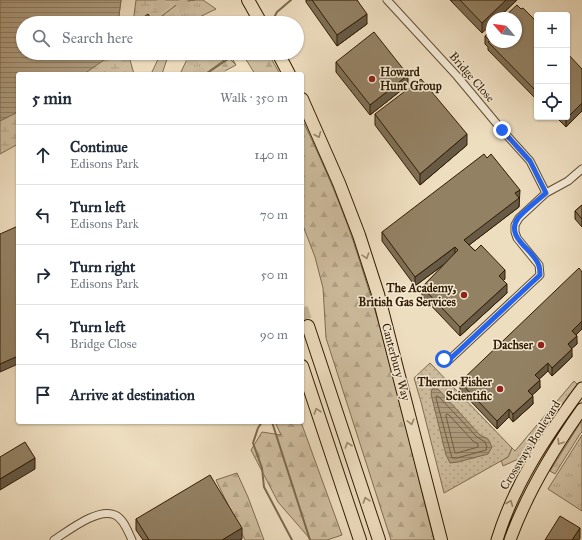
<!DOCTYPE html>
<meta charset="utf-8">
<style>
:root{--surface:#fff;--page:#f2f2f3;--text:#1f2937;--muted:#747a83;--line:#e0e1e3}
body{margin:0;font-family:"IM FELL Great Primer",serif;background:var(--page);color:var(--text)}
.controls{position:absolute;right:12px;top:12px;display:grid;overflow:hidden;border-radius:4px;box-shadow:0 1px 3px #0004}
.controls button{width:36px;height:36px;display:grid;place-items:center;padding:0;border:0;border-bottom:1px solid var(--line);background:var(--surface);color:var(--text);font:20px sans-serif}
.compass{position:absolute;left:486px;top:12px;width:36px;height:36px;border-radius:50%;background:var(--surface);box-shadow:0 1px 3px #0004;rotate:299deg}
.stop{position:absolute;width:12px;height:12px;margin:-9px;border:3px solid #2563eb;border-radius:50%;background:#fff}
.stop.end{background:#2563eb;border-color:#fff;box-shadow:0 1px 4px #0008}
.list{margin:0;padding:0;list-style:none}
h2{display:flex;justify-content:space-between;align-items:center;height:52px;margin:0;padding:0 16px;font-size:17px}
h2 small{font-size:13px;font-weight:400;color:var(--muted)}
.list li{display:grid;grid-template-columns:26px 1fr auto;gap:12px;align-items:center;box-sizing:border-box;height:60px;padding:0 16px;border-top:1px solid var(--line)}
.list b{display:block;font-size:15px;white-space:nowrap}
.list p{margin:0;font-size:13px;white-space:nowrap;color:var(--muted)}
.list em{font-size:13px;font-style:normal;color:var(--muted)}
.icon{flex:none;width:22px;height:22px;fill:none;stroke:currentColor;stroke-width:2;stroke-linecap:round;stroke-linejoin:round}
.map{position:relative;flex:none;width:582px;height:540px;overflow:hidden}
.search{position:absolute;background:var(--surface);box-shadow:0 1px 3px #0004;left:16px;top:16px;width:288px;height:44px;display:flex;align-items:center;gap:10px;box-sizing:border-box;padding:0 14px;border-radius:22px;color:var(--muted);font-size:15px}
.panel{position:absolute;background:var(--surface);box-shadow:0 1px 3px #0004;left:16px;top:72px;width:288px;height:352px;border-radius:4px}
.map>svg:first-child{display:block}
</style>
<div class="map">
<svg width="582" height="540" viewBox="0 0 582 540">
<defs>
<pattern id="grass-tufts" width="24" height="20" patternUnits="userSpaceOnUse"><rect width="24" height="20" fill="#cebd9f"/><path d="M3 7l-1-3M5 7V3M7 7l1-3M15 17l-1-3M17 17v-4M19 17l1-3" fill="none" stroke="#b1a287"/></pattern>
<pattern id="forest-firs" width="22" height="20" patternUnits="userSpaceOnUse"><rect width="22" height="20" fill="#cebd9f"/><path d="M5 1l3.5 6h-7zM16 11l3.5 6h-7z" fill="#b1a287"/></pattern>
<pattern id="wetland-marsh" width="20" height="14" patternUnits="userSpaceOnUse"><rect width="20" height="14" fill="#cebd9f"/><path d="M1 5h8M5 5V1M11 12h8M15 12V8" fill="none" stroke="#b1a287"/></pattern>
<pattern id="park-dots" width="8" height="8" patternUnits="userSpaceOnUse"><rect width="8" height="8" fill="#cebd9f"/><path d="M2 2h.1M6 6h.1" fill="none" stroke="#b1a287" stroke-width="1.8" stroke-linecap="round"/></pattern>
<pattern id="water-rules" width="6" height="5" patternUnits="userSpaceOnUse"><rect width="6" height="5" fill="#ae9c7f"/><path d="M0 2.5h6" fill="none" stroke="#8e7e66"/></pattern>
</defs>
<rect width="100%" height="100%" fill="#eedec0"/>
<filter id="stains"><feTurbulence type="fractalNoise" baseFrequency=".005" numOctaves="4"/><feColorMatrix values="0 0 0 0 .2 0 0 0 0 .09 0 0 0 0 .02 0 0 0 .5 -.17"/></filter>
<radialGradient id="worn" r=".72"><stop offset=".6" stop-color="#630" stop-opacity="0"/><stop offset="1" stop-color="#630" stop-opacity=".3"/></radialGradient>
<path fill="url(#grass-tufts)" stroke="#806c50" d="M195,0H203L216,9L187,23H163L158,19L180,2Z
M161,53H169L162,74H151Z
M190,53H229L236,65L228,57L205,74H180Z
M574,381L578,385L532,450L525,456L503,466L501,460L508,457L512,448L515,451Z
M582,420V432L580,434L555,474L550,471Z
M582,435V511L548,489Z"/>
<path fill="url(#forest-firs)" stroke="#806c50" d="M253,53H268L280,74H255L245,58Z
M228,57L236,65L219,74H205Z
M302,119C324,165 345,213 360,262C390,353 410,447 434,540H391L326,338L323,288L315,257L302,223Z
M275,422H301L342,535L327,540H311L278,502L251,450L262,432L281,435Z
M237,473L248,497L264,540H245L216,480Z"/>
<path fill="url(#wetland-marsh)" stroke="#806c50" d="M121,0L118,23H23V53H128L134,74H18V144L0,154V21Z
M136,0H195L180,2L158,19L152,18L144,23H133Z"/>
<path fill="url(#park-dots)" stroke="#806c50" d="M430,363L512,448L508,457L444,493L421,402L414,378Z"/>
<path fill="url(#water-rules)" stroke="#7c694c" d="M0,0H121L118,23H23V53H114L84,74H18V112L0,121Z
M432,389H438L480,435L488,439L492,447L488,454L458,462L450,463L446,455L431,394Z"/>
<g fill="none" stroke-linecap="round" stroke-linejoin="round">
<path stroke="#705c40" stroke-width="1" d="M437,396L439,397L477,437L485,442L487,447L486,450L457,458H452L436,398Z
M447,414L449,415L473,441L478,444V447L457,453H455L446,416Z"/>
<path stroke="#7c694c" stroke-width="2" d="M271,23L277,12L291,0
M206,74L228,59
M262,422L258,428L253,443L262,468L264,487L292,540
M272,422L310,540"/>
<path stroke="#c8b79a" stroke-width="12" stroke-dasharray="12 6" stroke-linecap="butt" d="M158,0L172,23
M180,0L194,23
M189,53L200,74
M211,53L220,74
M302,308L308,326"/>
<g stroke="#604c30" stroke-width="9">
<path id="street" d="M387,0L457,76L502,130L530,161L546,193
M444,359L449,360L540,275L539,265L517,238L515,232V225L519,218L546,193L568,181L582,169
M54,540C68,531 98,507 115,515C124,519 128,532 132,540"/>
</g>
<g stroke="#311c00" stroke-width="13">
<path id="primary" d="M497,540C514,484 547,435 582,388
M510,540C527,493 553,450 582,409"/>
</g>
<g stroke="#311c00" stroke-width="14">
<path id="highway" d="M248,0L261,23
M278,53L289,74
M302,99L339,183L359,235L378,294L441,540
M308,326L379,540
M302,366L360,540"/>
</g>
<use href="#street" stroke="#f4ead6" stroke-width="7"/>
<use href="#primary" stroke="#eedec0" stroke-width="11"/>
<use href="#highway" stroke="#eedec0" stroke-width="12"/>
</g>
<path fill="#7e6f56" stroke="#311c00" d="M306,0H357L367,24L337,46L306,2Z
M450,0H517L498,18H492L482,33Z
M521,9L537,22V100L488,50V47L485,44V36Z
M144,17L152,23H144Z
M336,62L408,85L370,115L336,72Z
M582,69V111L566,127L556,117H567Z
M375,114L467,145L420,185L375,125Z
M520,199L519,200V207L469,245L505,279L503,280L507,293L460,336L422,296V287L446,263L415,286L382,241V232Z
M582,205V227L575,219V211Z
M582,329L576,335L577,344L571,348L572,357L552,376L548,371L539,379L540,388L532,395L533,404L513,422L509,417L497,429L460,390V382Z
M136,519L242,539L240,540H143L136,530Z"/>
<path fill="#675a46" stroke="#311c00" d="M506,0H517L498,18H492V24L482,33V23Z
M367,14V24L337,46V35Z
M152,20V23H148Z
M408,75V85L370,115V105Z
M582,103V111L566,127V119Z
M467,134V145L420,185V174Z
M520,190L519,207L464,249V240L515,193Z
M455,247V256L415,286V277Z
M505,270V279L499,285V276Z
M507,284V293L460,336V327Z
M582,321V329L572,339V331Z
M577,336V344L568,352V344Z
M572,349V357L552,376V368Z
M18,356V364L0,372V364Z
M548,363V371L535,383V375Z
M540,380V388L528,399V391Z
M533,396V404L513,422V414Z
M509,409V417L497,429V421Z
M35,458V469L0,490V479Z
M242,528V539L240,540H222Z
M580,528V538L579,540H572Z"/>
<path fill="#938164" stroke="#311c00" d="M312,0H357L367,14L337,35Z
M460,0H506L482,23Z
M517,5L521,9L523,8L537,22V92L488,42L490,41L485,36L492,29V42H516V18H503Z
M148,14L152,20L147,23L144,17Z
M374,32L408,75L370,105L336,62Z
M567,53L582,69V103L566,119L564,117H567Z
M421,79L467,134L420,174L375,114Z
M484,154L487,158L491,154L520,190L515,193L519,198L464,240L475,251L481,245L505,270L499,276L507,284L460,327L422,287L458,250L455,247L415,277L382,232Z
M582,205V219L575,211Z
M18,226V356L0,364V234Z
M579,268L582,272V321L572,331L577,336L568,344L572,349L552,368L548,363L535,375L540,380L528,391L533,396L513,414L509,409L497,421L460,382Z
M25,442L35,458L0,479V457Z
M210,475L242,528L222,540H149L136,519Z
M560,516L580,528L572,540H545Z"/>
<defs><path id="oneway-chevron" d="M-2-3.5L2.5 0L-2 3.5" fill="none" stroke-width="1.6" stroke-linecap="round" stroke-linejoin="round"/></defs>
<g stroke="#99876a">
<use href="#oneway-chevron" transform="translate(318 135) rotate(67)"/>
<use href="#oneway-chevron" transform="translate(366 256) rotate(72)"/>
<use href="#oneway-chevron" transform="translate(317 411) rotate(-109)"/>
<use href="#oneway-chevron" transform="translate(411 422) rotate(75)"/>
<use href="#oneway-chevron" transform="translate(560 442) rotate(122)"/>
<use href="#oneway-chevron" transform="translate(348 445) rotate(-109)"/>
<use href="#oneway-chevron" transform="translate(366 500) rotate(-108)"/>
<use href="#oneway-chevron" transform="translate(510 503) rotate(-68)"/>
</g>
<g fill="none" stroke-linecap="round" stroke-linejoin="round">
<path stroke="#2563eb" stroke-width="5" d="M444,359L449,360L540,275C540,272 540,269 539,266C535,250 504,238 518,218C524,211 539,199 546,193L530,161L502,130"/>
</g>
<g fill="#8f2418" stroke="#f4ead6" stroke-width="1.5">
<circle cx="372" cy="79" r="4"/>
<circle cx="464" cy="295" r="4"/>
<circle cx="541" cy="345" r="4"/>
<circle cx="500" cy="389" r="4"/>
</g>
<g text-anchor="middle" stroke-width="3" stroke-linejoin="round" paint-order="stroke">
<g font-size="12" font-weight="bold" fill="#311c00" stroke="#f4ead6" text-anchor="end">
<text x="380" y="76" text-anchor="start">Howard<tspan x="380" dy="14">Hunt Group</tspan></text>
<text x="456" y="292">The Academy,<tspan x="456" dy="14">British Gas Services</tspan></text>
<text x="533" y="349">Dachser</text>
<text x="492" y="386">Thermo Fisher<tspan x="492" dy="14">Scientific</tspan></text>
</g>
<g font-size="12" fill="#311c00" stroke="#f4ead6">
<text transform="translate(472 77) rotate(49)" y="4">Bridge Close</text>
<text transform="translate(396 362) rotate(75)" y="4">Canterbury Way</text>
<text transform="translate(530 445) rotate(-58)" y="4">Crossways Boulevard</text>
</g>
</g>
<rect width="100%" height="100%" filter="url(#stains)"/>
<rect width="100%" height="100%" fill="url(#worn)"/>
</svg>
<div class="controls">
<button>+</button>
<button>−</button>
<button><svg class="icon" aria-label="locate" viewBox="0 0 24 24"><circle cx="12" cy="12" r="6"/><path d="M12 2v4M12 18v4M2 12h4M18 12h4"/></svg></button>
</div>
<svg class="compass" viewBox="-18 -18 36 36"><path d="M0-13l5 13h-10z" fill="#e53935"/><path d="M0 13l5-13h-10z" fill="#747a83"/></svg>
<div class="stop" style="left:444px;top:359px"></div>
<div class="stop end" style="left:502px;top:130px"></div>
<div class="search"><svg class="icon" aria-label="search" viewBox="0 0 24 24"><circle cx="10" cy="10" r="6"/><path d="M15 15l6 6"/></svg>Search here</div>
<section class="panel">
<h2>5 min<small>Walk · 350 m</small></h2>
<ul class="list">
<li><svg class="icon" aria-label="ahead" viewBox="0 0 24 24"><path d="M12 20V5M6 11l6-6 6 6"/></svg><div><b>Continue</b><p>Edisons Park</p></div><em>140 m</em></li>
<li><svg class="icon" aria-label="left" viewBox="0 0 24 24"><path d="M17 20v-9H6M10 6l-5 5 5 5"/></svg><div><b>Turn left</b><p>Edisons Park</p></div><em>70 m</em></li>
<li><svg class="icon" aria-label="right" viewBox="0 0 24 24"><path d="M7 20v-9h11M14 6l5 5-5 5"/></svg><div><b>Turn right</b><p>Edisons Park</p></div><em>50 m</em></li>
<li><svg class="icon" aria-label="left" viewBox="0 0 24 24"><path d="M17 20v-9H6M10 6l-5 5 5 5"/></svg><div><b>Turn left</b><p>Bridge Close</p></div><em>90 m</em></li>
<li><svg class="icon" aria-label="arrive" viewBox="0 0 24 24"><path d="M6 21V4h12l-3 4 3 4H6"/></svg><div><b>Arrive at destination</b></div></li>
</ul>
</section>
</div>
